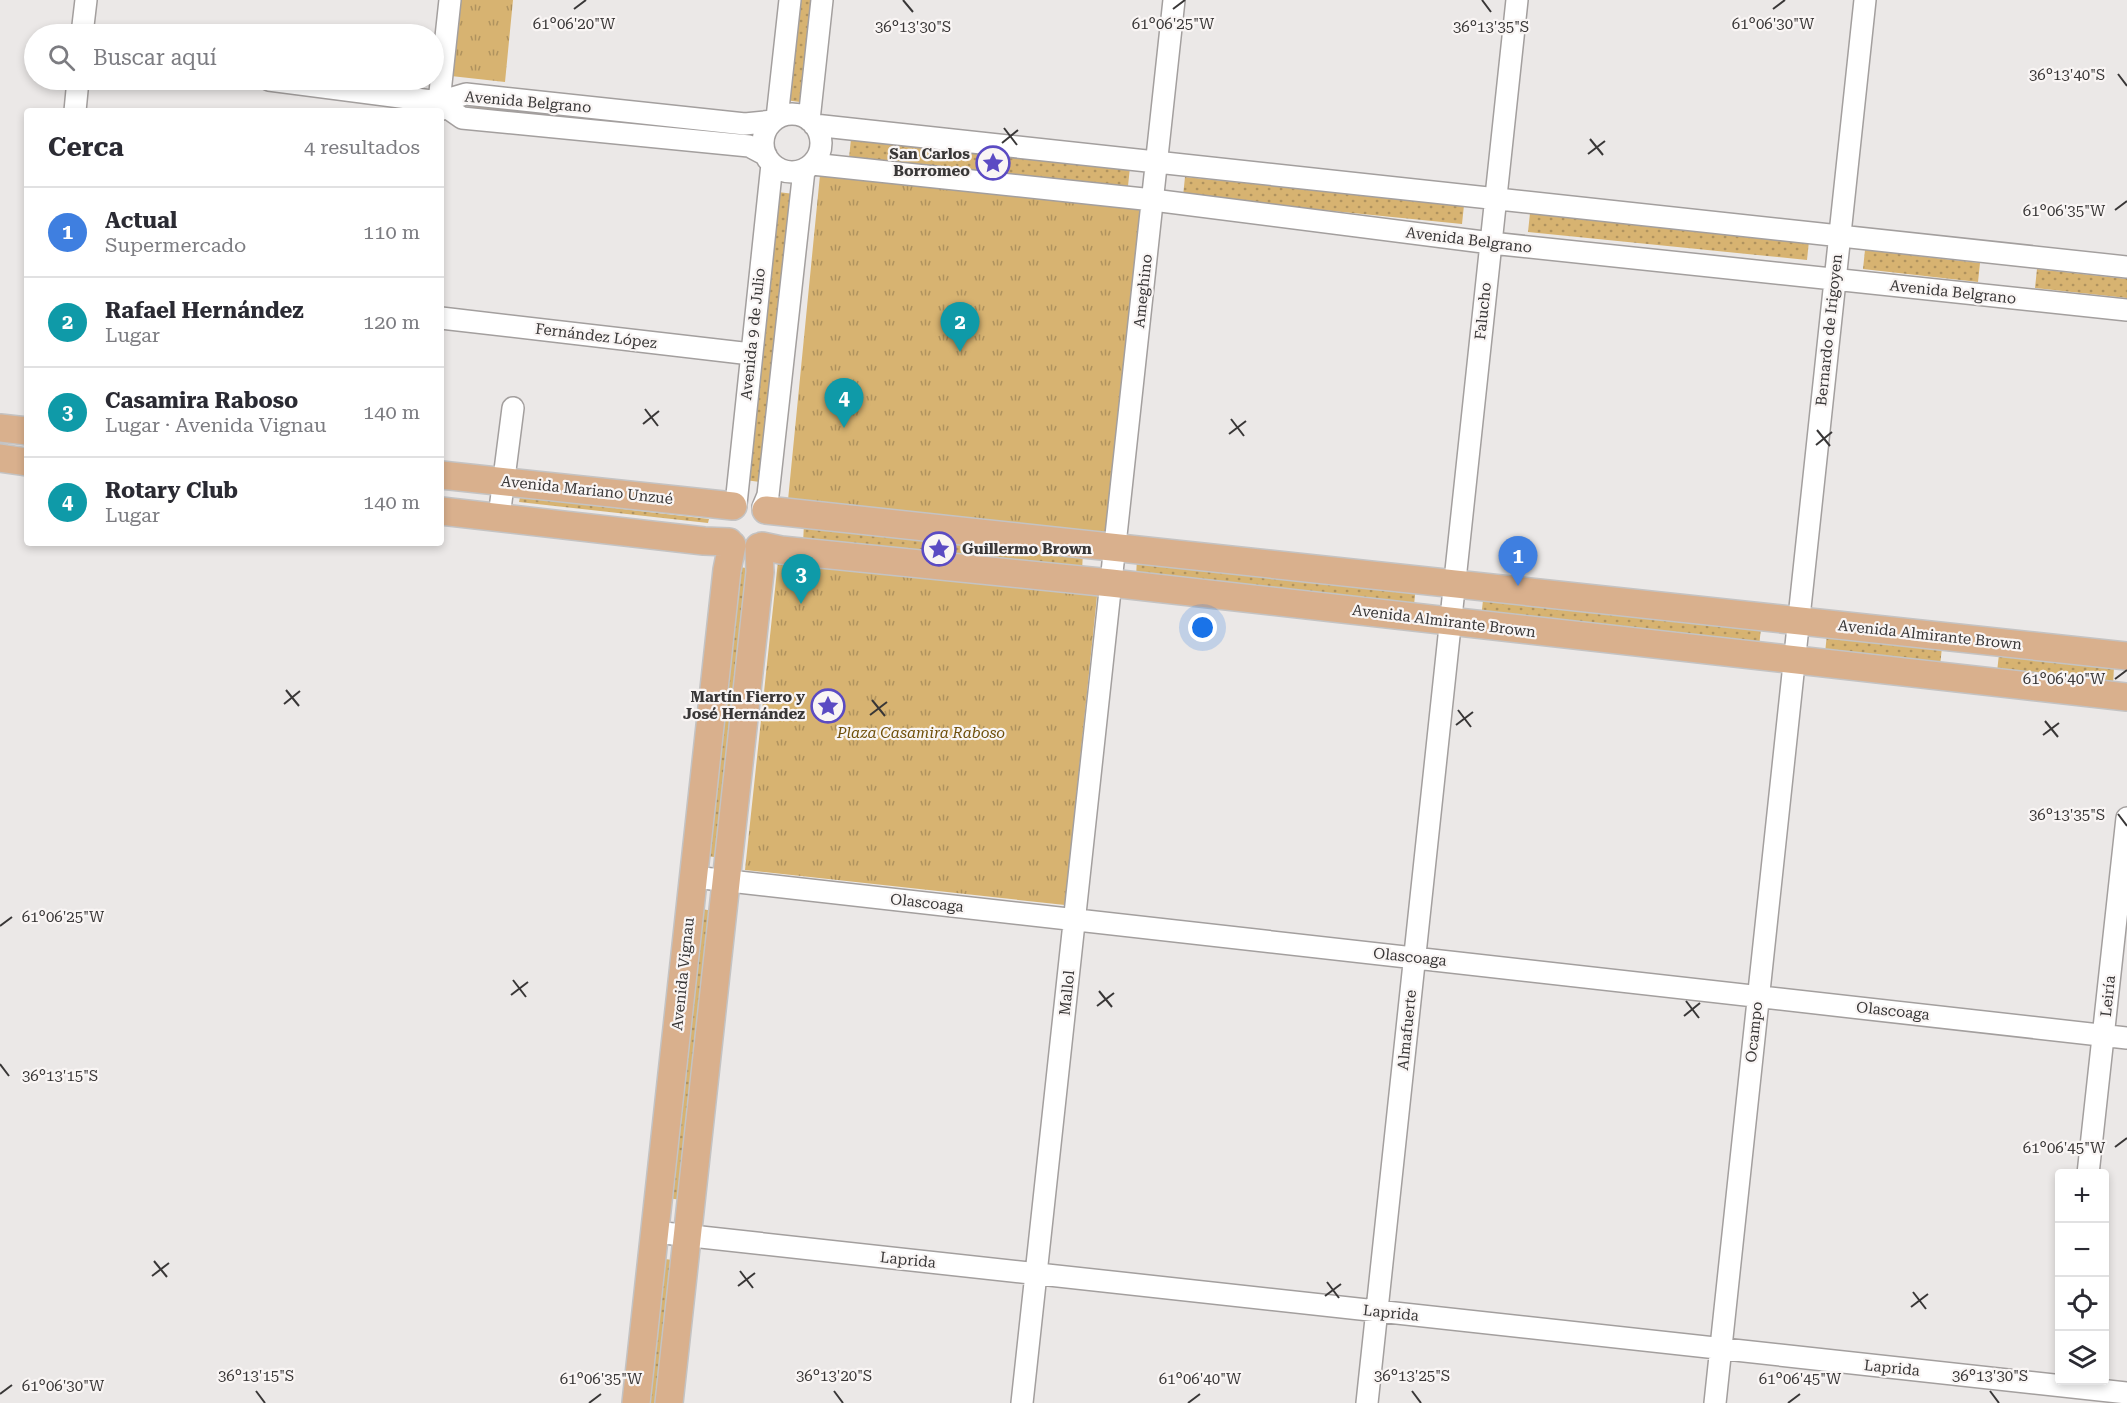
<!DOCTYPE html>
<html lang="es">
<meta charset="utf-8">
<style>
:root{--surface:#fff;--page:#f2f2f3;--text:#2b2b33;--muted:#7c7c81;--line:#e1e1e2;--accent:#b45309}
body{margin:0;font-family:"Roboto Serif",serif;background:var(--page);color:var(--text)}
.controls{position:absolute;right:18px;bottom:18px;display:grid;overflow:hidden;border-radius:6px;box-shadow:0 3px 9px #0003}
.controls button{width:54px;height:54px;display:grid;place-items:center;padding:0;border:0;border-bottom:2px solid var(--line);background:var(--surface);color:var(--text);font:30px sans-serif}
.you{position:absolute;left:1203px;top:628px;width:21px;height:21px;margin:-15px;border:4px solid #fff;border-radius:50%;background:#1a73e8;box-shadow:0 0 0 9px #1a73e833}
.badge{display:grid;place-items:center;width:39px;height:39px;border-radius:50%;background:var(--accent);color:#fff;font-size:20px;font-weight:700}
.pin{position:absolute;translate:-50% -50px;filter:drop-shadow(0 2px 3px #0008)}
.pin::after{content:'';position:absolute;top:32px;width:21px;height:18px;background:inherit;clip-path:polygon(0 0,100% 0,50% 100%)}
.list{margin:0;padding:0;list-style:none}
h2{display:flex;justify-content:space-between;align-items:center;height:78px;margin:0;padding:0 24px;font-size:26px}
h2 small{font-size:20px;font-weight:400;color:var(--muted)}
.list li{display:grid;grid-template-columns:39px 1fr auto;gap:18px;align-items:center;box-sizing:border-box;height:90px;padding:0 24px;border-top:2px solid var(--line)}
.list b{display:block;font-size:22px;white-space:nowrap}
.list p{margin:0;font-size:20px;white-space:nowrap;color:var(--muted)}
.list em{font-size:20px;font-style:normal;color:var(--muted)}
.icon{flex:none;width:33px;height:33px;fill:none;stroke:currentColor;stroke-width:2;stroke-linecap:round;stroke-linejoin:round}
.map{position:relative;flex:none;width:2127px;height:1403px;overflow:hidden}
.search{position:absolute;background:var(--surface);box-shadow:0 3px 9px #0003;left:24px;top:24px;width:420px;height:66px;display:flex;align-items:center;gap:15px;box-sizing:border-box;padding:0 21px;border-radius:33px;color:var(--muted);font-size:22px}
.panel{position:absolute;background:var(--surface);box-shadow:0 3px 9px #0003;left:24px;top:108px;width:420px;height:438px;border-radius:6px}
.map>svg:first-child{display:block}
</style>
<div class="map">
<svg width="2127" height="1403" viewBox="0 0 2127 1403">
<defs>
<pattern id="grass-dots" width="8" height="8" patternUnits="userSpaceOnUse" patternTransform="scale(1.5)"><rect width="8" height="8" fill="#d7b371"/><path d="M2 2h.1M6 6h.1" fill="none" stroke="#af925e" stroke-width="1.8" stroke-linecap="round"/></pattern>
<pattern id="park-tufts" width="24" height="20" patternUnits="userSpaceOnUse" patternTransform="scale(1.5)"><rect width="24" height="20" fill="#d7b371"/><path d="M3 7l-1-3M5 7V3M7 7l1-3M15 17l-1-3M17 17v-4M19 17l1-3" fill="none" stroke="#af925e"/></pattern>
</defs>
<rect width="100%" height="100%" fill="#ebe8e7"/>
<path fill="url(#grass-dots)" d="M797,0H812L800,102L785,100Z
M474,103L595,116L594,121L473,108Z
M851,139L1130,167L1128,186L849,158Z
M1185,177L1464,205L1462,224L1183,196Z
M778,192L794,194L760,482L745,480Z
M1530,213L1809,241L1807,260L1528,232Z
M1865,250L1980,263L1978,282L1863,269Z
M2037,269L2127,279V298L2035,288Z
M520,497L709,519L708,523L519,502Z
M804,524L1083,552L1082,571L803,543Z
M1137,558L1416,586L1414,605L1136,577Z
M739,567L754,569L721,858L706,856Z
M1483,600L1761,628L1759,647L1481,619Z
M1827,634L1942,647L1940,666L1825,653Z
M1999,654L2114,667L2113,685L1997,672Z
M700,909L715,911L682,1200L667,1198Z
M665,1259L680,1261L664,1403H648Z"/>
<path fill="url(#park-tufts)" d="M459,0H513L505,82L451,76Z
M820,175L1143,203L1108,538L788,500Z
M778,561L1097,596L1065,905L745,870Z"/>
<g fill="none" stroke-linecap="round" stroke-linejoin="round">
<g stroke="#a39f9e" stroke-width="24">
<path id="minor" d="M82,34L86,0
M269,80L439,102L466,94L745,124L773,121
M439,102L462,118L749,146L766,155
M75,111L78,80
M438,111L450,0
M763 143a29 29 0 1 1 58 0a29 29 0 1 1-58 0Z
M777,118L790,0
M809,120L822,0
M814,125L2127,267
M812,164L1153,200L1491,243L2127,310
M441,318L751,354
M736,504L772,164
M763,507L768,495L804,170
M499,517L513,408
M694,877L2127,1038
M2088,1174L2127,818
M655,1232L2127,1393
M1022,1403L1174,0
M1367,1403L1517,0
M1715,1403L1865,0"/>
</g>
<g stroke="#c4c3c3" stroke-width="30">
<path id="major" d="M0,428L27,431
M0,458L27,462
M441,475L733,506
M766,510L2127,656
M441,511L704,541L729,542
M762,546L781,550L1111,583L2127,697
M636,1403L727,570L732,545
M669,1403L760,572L759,547"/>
</g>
<use href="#minor" stroke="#fff" stroke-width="21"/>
<use href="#major" stroke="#d9b08d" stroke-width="27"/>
</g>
<path fill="none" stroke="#393737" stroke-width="2" d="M903,0L913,12M1482,0L1491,12M574,9L586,0M1173,9L1185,0M1773,9L1785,0M2118,74L2127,86M1004,128L1017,145M1590,139L1603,155M1002,143L1018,130M1588,154L1605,141M2115,210L2127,201M645,409L658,426M1231,419L1244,436M643,424L659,411M1817,430L1830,446M1229,434L1246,421M1816,445L1832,432M2115,679L2127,670M286,690L299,706M872,700L885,716M284,704L300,691M1458,710L1471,727M870,715L887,702M2045,721L2058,737M1456,725L1473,712M2043,735L2059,723M2118,814L2127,826M0,926L12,917M513,980L526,997M1099,991L1112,1007M511,995L528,982M1686,1001L1699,1018M1097,1006L1114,993M1684,1016L1700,1003M0,1064L9,1076M2115,1147L2127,1138M154,1261L167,1277M740,1271L753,1288M152,1276L169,1263M1327,1282L1339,1298M738,1286L755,1273M1913,1292L1926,1309M1325,1296L1341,1284M1911,1307L1928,1294M256,1391L265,1403M834,1391L843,1403M1412,1391L1421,1403M1990,1391L1999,1403M0,1394L12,1385M589,1403L601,1394M1188,1403L1200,1394M1788,1403L1800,1394"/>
<defs>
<g id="sight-ring" transform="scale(1.725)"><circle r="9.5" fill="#f9f5f4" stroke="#5b4bc3" stroke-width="1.5"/><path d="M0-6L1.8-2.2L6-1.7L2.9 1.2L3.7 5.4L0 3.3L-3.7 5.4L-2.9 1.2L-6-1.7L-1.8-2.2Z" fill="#5b4bc3"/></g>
</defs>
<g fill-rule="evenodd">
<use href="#sight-ring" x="993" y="163"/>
<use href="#sight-ring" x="939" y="549"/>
<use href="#sight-ring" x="828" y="706"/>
</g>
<g text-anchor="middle" stroke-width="4.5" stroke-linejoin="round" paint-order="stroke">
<g font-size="15" fill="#393737" stroke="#f9f5f4">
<text transform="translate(528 102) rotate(5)" y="5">Avenida Belgrano</text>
<text transform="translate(1469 240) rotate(7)" y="5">Avenida Belgrano</text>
<text transform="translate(1143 291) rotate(-84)" y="5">Ameghino</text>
<text transform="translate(1953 292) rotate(6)" y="5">Avenida Belgrano</text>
<text transform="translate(1483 311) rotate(-84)" y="5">Falucho</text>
<text transform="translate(1829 330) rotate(-84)" y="5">Bernardo de Irigoyen</text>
<text transform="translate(753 334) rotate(-84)" y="5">Avenida 9 de Julio</text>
<text transform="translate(596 336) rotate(7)" y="5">Fernández López</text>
<text transform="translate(587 490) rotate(6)" y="5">Avenida Mariano Unzué</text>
<text transform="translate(1444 621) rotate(7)" y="5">Avenida Almirante Brown</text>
<text transform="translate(1930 635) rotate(6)" y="5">Avenida Almirante Brown</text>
<text transform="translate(927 903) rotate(6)" y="5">Olascoaga</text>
<text transform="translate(1410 957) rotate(6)" y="5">Olascoaga</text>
<text transform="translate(683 974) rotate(-84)" y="5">Avenida Vignau</text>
<text transform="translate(1067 993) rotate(-84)" y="5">Mallol</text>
<text transform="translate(2108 996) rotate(-84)" y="5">Leiría</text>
<text transform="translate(1893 1011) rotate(6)" y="5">Olascoaga</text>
<text transform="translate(1407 1030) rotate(-84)" y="5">Almafuerte</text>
<text transform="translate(1754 1032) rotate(-84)" y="5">Ocampo</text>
<text transform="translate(908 1260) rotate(6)" y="5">Laprida</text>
<text transform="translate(1391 1313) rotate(6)" y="5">Laprida</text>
<text transform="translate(1892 1368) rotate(6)" y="5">Laprida</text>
</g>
<g font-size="15" font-weight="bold" fill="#393737" stroke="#f9f5f4" text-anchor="end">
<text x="970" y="159">San Carlos<tspan x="970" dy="17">Borromeo</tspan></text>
<text x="962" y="554" text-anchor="start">Guillermo Brown</text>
<text x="805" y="702">Martín Fierro y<tspan x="805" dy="17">José Hernández</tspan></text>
</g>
<g font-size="15" font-style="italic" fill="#6f500b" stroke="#f9f5f4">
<text x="921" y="738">Plaza Casamira Raboso</text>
</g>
</g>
<g font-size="15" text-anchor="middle" fill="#393737" stroke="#f9f5f4" stroke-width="4.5" stroke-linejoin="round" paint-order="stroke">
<text x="574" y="29">61°06'20"W</text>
<text x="1173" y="29">61°06'25"W</text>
<text x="1773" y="29">61°06'30"W</text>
<text x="913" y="32">36°13'30"S</text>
<text x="1491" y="32">36°13'35"S</text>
<text x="2067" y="80">36°13'40"S</text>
<text x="2064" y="216">61°06'35"W</text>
<text x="2064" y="684">61°06'40"W</text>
<text x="2067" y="820">36°13'35"S</text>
<text x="63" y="922">61°06'25"W</text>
<text x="60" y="1081">36°13'15"S</text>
<text x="2064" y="1153">61°06'45"W</text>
<text x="256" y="1381">36°13'15"S</text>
<text x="834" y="1381">36°13'20"S</text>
<text x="1412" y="1381">36°13'25"S</text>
<text x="1990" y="1381">36°13'30"S</text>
<text x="601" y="1384">61°06'35"W</text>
<text x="1200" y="1384">61°06'40"W</text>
<text x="1800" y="1384">61°06'45"W</text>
<text x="63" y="1391">61°06'30"W</text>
</g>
</svg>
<div class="controls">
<button>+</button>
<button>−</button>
<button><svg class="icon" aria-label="locate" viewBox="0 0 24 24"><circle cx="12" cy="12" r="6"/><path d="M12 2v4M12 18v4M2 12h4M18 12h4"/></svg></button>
<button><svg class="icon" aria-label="layers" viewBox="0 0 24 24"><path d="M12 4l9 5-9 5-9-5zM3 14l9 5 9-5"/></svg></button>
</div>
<div class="you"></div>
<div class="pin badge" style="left:1518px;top:586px;background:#3f7fe0">1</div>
<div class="pin badge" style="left:960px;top:352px;background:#0f9aa8">2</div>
<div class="pin badge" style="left:801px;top:604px;background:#0f9aa8">3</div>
<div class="pin badge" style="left:844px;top:428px;background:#0f9aa8">4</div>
<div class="search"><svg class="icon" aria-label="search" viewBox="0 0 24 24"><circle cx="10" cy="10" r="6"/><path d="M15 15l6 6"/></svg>Buscar aquí</div>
<section class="panel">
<h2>Cerca<small>4 resultados</small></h2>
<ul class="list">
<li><span class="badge" style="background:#3f7fe0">1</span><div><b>Actual</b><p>Supermercado</p></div><em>110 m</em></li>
<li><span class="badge" style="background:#0f9aa8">2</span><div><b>Rafael Hernández</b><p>Lugar</p></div><em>120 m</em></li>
<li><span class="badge" style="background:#0f9aa8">3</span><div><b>Casamira Raboso</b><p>Lugar · Avenida Vignau</p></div><em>140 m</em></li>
<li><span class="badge" style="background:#0f9aa8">4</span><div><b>Rotary Club</b><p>Lugar</p></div><em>140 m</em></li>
</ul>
</section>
</div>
